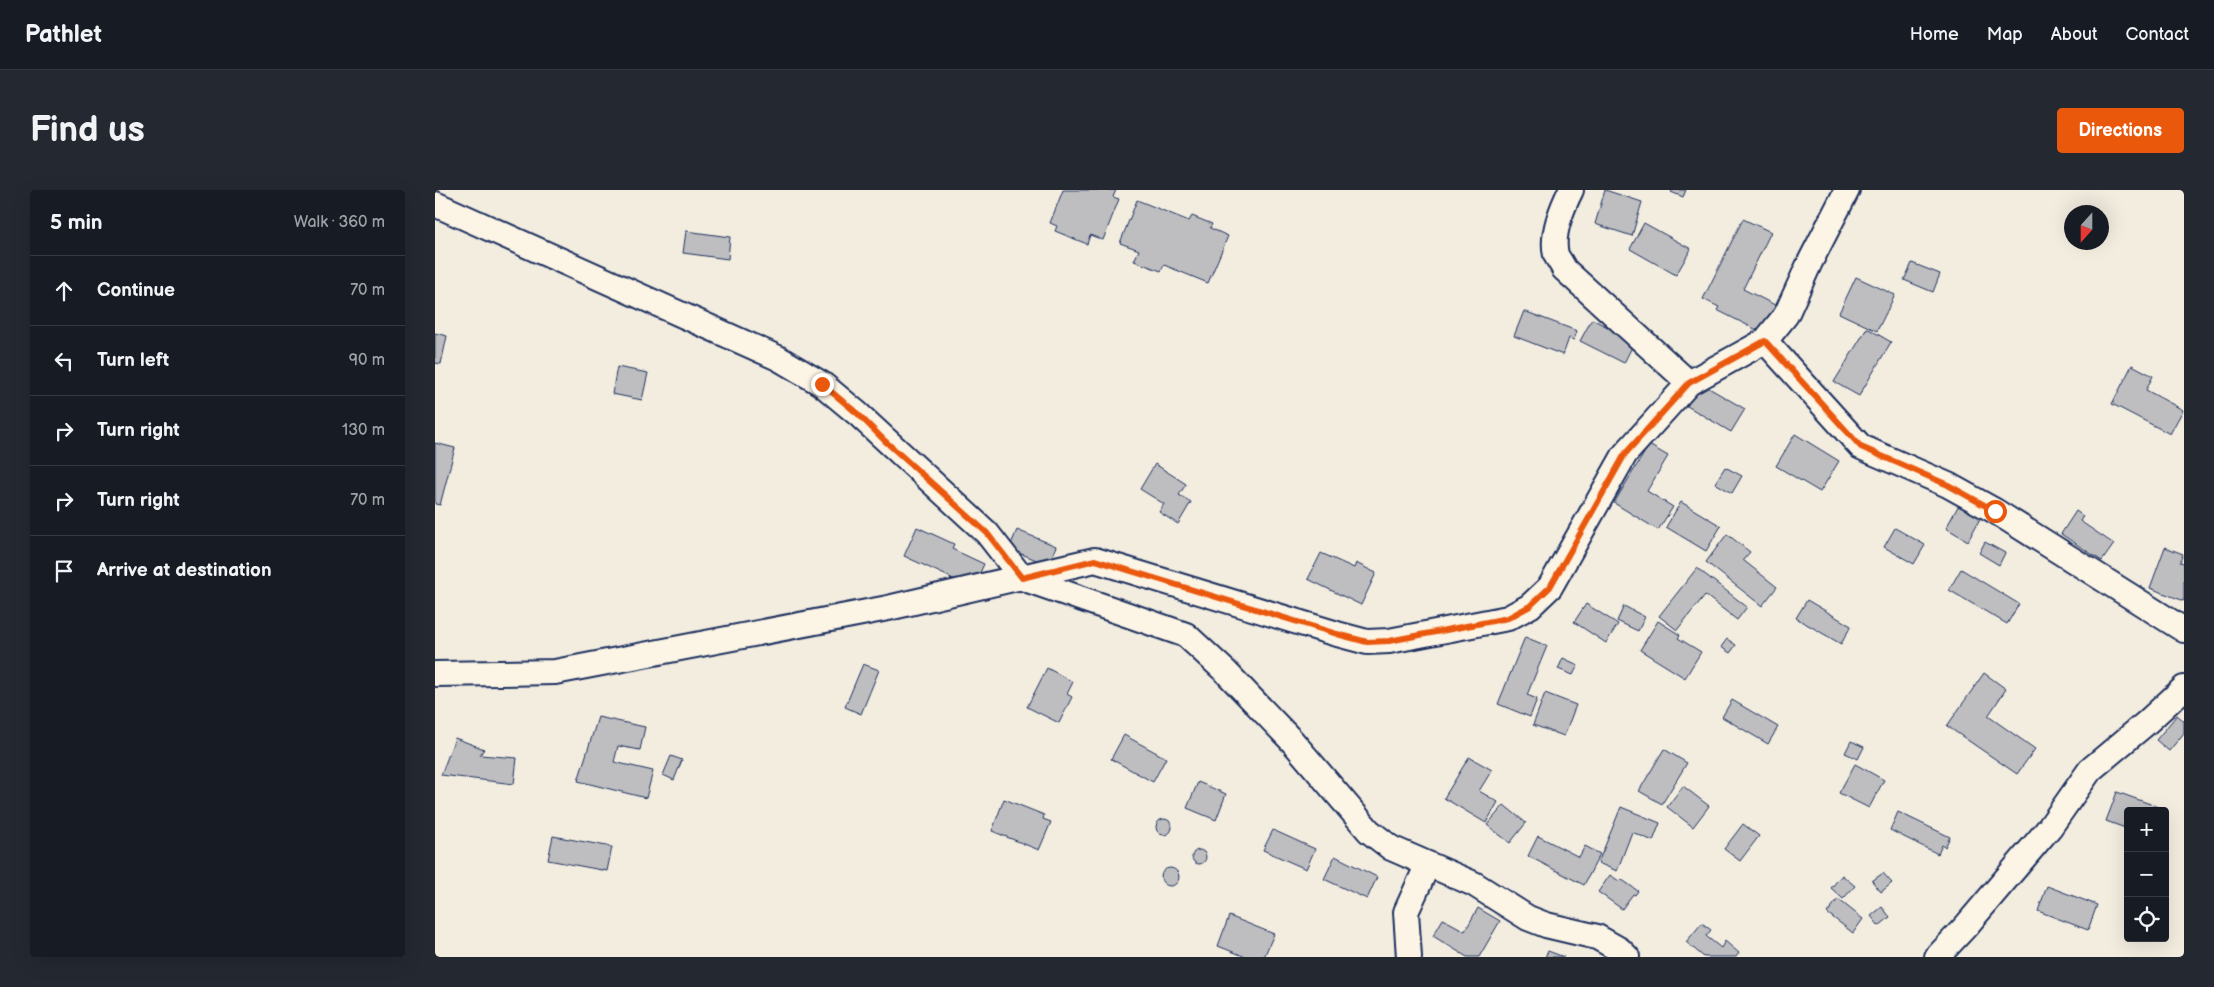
<!DOCTYPE html>
<meta charset="utf-8">
<style>
:root{--surface:#171b24;--page:#242831;--text:#f1f3f6;--muted:#9ea1a6;--line:#363941;--accent:#ea580c}
body{margin:0;font-family:"Balsamiq Sans",sans-serif;background:var(--page);color:var(--text)}
.controls{position:absolute;right:15px;bottom:15px;display:grid;overflow:hidden;border-radius:5px;box-shadow:0 5px 20px #0002}
.controls button{width:45px;height:45px;display:grid;place-items:center;padding:0;border:0;border-bottom:1px solid var(--line);background:var(--surface);color:var(--text);font:25px sans-serif}
.compass{position:absolute;left:1629px;top:15px;width:45px;height:45px;border-radius:50%;background:var(--surface);box-shadow:0 5px 20px #0002;rotate:201deg}
.stop{position:absolute;width:15px;height:15px;margin:-11px;border:4px solid #ea580c;border-radius:50%;background:#fff}
.stop.end{background:#ea580c;border-color:#fff;box-shadow:0 1px 5px #0008}
.list{margin:0;padding:0;list-style:none}
h2{display:flex;justify-content:space-between;align-items:center;height:65px;margin:0;padding:0 20px;font-size:21px}
h2 small{font-size:16px;font-weight:400;color:var(--muted)}
.list li{display:grid;grid-template-columns:32px 1fr auto;gap:15px;align-items:center;box-sizing:border-box;height:70px;padding:0 20px;border-top:1px solid var(--line)}
.list b{display:block;font-size:19px;white-space:nowrap}
.list em{font-size:16px;font-style:normal;color:var(--muted)}
.icon{flex:none;width:28px;height:28px;fill:none;stroke:currentColor;stroke-width:2;stroke-linecap:round;stroke-linejoin:round}
.map{position:relative;flex:none;width:1749px;height:767px;overflow:hidden;border-radius:5px}
header{display:flex;align-items:center;gap:30px;box-sizing:border-box;height:70px;padding:0 25px;background:var(--surface);border-bottom:1px solid var(--line)}
header strong{font-size:24px}
nav{display:flex;gap:28px;margin-inline-start:auto;font-size:18px}
.intro{display:flex;align-items:center;justify-content:space-between;box-sizing:border-box;height:120px;padding:0 30px}
h1{margin:0;font-size:35px}
.button{padding:12px 22px;border-radius:5px;background:var(--accent);color:#fff;font-size:18px;font-weight:700}
main{display:flex;gap:30px;padding:0 30px}
aside{flex:1;background:var(--surface);border-radius:5px;box-shadow:0 5px 20px #0002}
.map>svg:first-child{display:block}
</style>
<header>
<strong>Pathlet</strong>
<nav><a>Home</a><a>Map</a><a>About</a><a>Contact</a></nav>
</header>
<div class="intro"><h1>Find us</h1><a class="button">Directions</a></div>
<main>
<aside>
<h2>5 min<small>Walk · 360 m</small></h2>
<ul class="list">
<li><svg class="icon" aria-label="ahead" viewBox="0 0 24 24"><path d="M12 20V5M6 11l6-6 6 6"/></svg><div><b>Continue</b></div><em>70 m</em></li>
<li><svg class="icon" aria-label="left" viewBox="0 0 24 24"><path d="M17 20v-9H6M10 6l-5 5 5 5"/></svg><div><b>Turn left</b></div><em>90 m</em></li>
<li><svg class="icon" aria-label="right" viewBox="0 0 24 24"><path d="M7 20v-9h11M14 6l5 5-5 5"/></svg><div><b>Turn right</b></div><em>130 m</em></li>
<li><svg class="icon" aria-label="right" viewBox="0 0 24 24"><path d="M7 20v-9h11M14 6l5 5-5 5"/></svg><div><b>Turn right</b></div><em>70 m</em></li>
<li><svg class="icon" aria-label="arrive" viewBox="0 0 24 24"><path d="M6 21V4h12l-3 4 3 4H6"/></svg><div><b>Arrive at destination</b></div></li>
</ul>
</aside>
<div class="map">
<svg width="1749" height="767" viewBox="0 0 1749 767">
<rect width="100%" height="100%" fill="#f3ede0"/>
<filter id="ink" filterUnits="userSpaceOnUse"><feTurbulence type="fractalNoise" baseFrequency=".02" numOctaves="2"/><feDisplacementMap in="SourceGraphic" scale="10" xChannelSelector="R" yChannelSelector="G"/><feConvolveMatrix kernelMatrix="1 2 1 2 8 2 1 2 1" color-interpolation-filters="sRGB"/></filter>
<g filter="url(#ink)">
<path fill="#bebec0" stroke="#1b2f5e" d="M628,0H681L678,7L684,9L668,50L655,45L652,54L620,41L622,36L615,33Z
M1170,0L1207,12L1197,46L1160,34Z
M1237,0H1251L1248,7L1236,2Z
M702,10L754,31L757,26L777,34L775,38L793,46L773,93L729,75L726,81L699,71L704,60L685,53Z
M1308,29L1336,42L1308,99L1344,117L1330,144L1282,120L1284,117L1268,109Z
M1209,33L1256,59L1241,85L1195,59Z
M251,41L295,47L293,69L248,63Z
M1477,73L1505,84L1498,102L1469,90Z
M1421,87L1460,105L1442,141L1404,123Z
M1089,121L1142,141L1139,150L1134,148L1128,165L1079,146Z
M1157,129L1200,151L1189,173L1145,151Z
M1432,138L1456,152L1424,206L1399,192Z
M0,143L12,146L6,174L0,173Z
M1697,175L1718,186L1711,200L1748,220L1735,244L1677,214Z
M182,177L213,183L207,210L177,204Z
M1265,193L1310,219L1296,242L1252,216Z
M1360,244L1404,271L1385,302L1341,276Z
M0,253L20,258L5,315L0,314Z
M1214,255L1233,266L1212,301L1238,317L1223,340L1179,313Z
M720,274L751,294L744,305L756,312L743,334L724,322L729,314L705,299Z
M1290,277L1307,286L1297,303L1280,293Z
M1526,311L1548,323L1533,351L1511,338Z
M1246,312L1286,336L1271,361L1231,337Z
M1641,321L1648,326L1645,331L1679,354L1667,371L1626,344Z
M482,337L519,354L517,359L549,374L538,398L469,366Z
M1460,338L1490,355L1479,374L1449,357Z
M582,340L621,356L614,375L574,359Z
M1292,344L1315,362L1308,370L1342,397L1327,416L1271,372Z
M1550,352L1570,363L1564,375L1544,363Z
M1730,357L1748,364L1745,372L1749,373V411L1715,398Z
M886,363L919,378L921,373L941,383L926,415L873,389Z
M1262,378L1312,417L1302,430L1270,405L1242,440L1224,426Z
M1526,379L1584,414L1572,434L1514,400Z
M1372,410L1416,436L1406,454L1361,428Z
M1151,414L1183,434L1171,453L1139,432Z
M1189,416L1210,427L1203,441L1182,431Z
M1223,431L1245,445L1243,448L1266,462L1250,488L1205,460Z
M1090,447L1112,456L1092,505L1102,509L1095,527L1063,514Z
M1292,449L1301,455L1295,463L1286,457Z
M1128,468L1143,475L1138,485L1123,479Z
M428,474L444,480L426,524L410,517Z
M612,478L638,492L632,504L637,507L624,533L592,517Z
M1549,483L1571,499L1553,526L1600,559L1582,584L1512,536Z
M1110,503L1141,515L1129,546L1098,535Z
M1297,510L1343,537L1333,554L1287,527Z
M1742,525L1749,531V543L1734,561L1721,550Z
M163,527L210,537L205,560L183,556L179,572L218,581L211,608L143,591Z
M689,545L731,568L718,592L676,569Z
M20,548L49,559L45,565L82,568L79,594L6,585Z
M1416,551L1429,557L1423,569L1410,563Z
M1229,559L1252,573L1227,614L1204,601Z
M236,566L247,570L239,590L228,585Z
M1034,567L1057,580L1044,601L1063,612L1051,633L1009,608Z
M1420,574L1449,590L1434,618L1404,603Z
M763,592L791,604L781,630L752,618Z
M1248,596L1274,616L1258,637L1232,617Z
M1682,602L1729,619L1728,621H1693V639L1671,631Z
M569,609L609,625L608,629L616,632L604,660L557,641Z
M1069,615L1091,633L1075,653L1052,635Z
M1186,617L1225,633L1218,651L1197,642L1182,681L1163,673Z
M1463,622L1515,647L1510,657L1507,655L1503,664L1455,640Z
M721 637a8 8 0 1 1 16 0a8 8 0 1 1-16 0Z
M1308,634L1324,646L1305,671L1289,659Z
M838,640L880,659L871,679L828,660Z
M118,646L177,657L172,681L113,670Z
M1103,646L1144,667L1150,656L1165,664L1149,695L1093,666Z
M757 667a7 7 0 1 1 14 0a7 7 0 1 1-14 0Z
M900,666L942,687L932,709L889,689Z
M726 687a9 9 0 1 1 18 0a9 9 0 1 1-18 0Z
M1448,683L1457,693L1446,702L1437,691Z
M1175,685L1184,691L1186,689L1203,701L1200,705L1198,704L1187,719L1163,702Z
M1407,685L1420,696L1408,709L1396,698Z
M1612,696L1662,715L1653,740L1603,721Z
M1403,709L1428,729L1418,743L1392,723Z
M1447,717L1455,727L1444,736L1436,726Z
M1043,718L1065,731L1044,767H1032L998,746L1008,729L1030,741Z
M794,726L839,744L829,767H811L783,756Z
M1267,733L1276,740L1271,746L1286,758L1290,751L1304,763L1301,767H1269L1251,752Z
M1113,761L1129,767H1110Z"/>
<g fill="none" stroke-linecap="round" stroke-linejoin="round">
<g stroke="#1b2f5e" stroke-width="28">
<path id="minor" d="M1136,0C1127,18 1116,45 1121,65C1123,69 1127,74 1129,79L1254,193
M0,14L343,168L387,194L423,224L552,343L587,388L751,445L791,482L858,552L934,641L956,658L1039,694L1093,728L1111,735L1162,747L1185,760L1192,767
M1330,151L1426,257L1513,295L1560,321L1749,440
M0,484L120,482L453,418L660,370L902,444L932,452L954,451L1073,428L1095,416L1115,397L1190,264L1254,193L1330,151L1351,125L1375,72L1412,0
M974,767L971,722L993,674
M1502,767L1531,736L1615,637L1655,580L1710,534L1749,498"/>
</g>
<use href="#minor" stroke="#fcf5e5" stroke-width="24"/>
</g>
</g>
<g fill="none" stroke-linecap="round" stroke-linejoin="round" filter="url(#ink)">
<path stroke="#ea580c" stroke-width="6" d="M387,194L423,224L450,251L552,343L587,388L660,370L902,444L932,452L954,451L1073,428L1095,416L1115,397L1190,264L1254,193L1330,151L1426,257L1513,295L1560,321"/>
</g>
</svg>
<div class="controls">
<button>+</button>
<button>−</button>
<button><svg class="icon" aria-label="locate" viewBox="0 0 24 24"><circle cx="12" cy="12" r="6"/><path d="M12 2v4M12 18v4M2 12h4M18 12h4"/></svg></button>
</div>
<svg class="compass" viewBox="-18 -18 36 36"><path d="M0-13l5 13h-10z" fill="#e53935"/><path d="M0 13l5-13h-10z" fill="#9ea1a6"/></svg>
<div class="stop" style="left:1560px;top:321px"></div>
<div class="stop end" style="left:387px;top:194px"></div>
</div>
</main>
